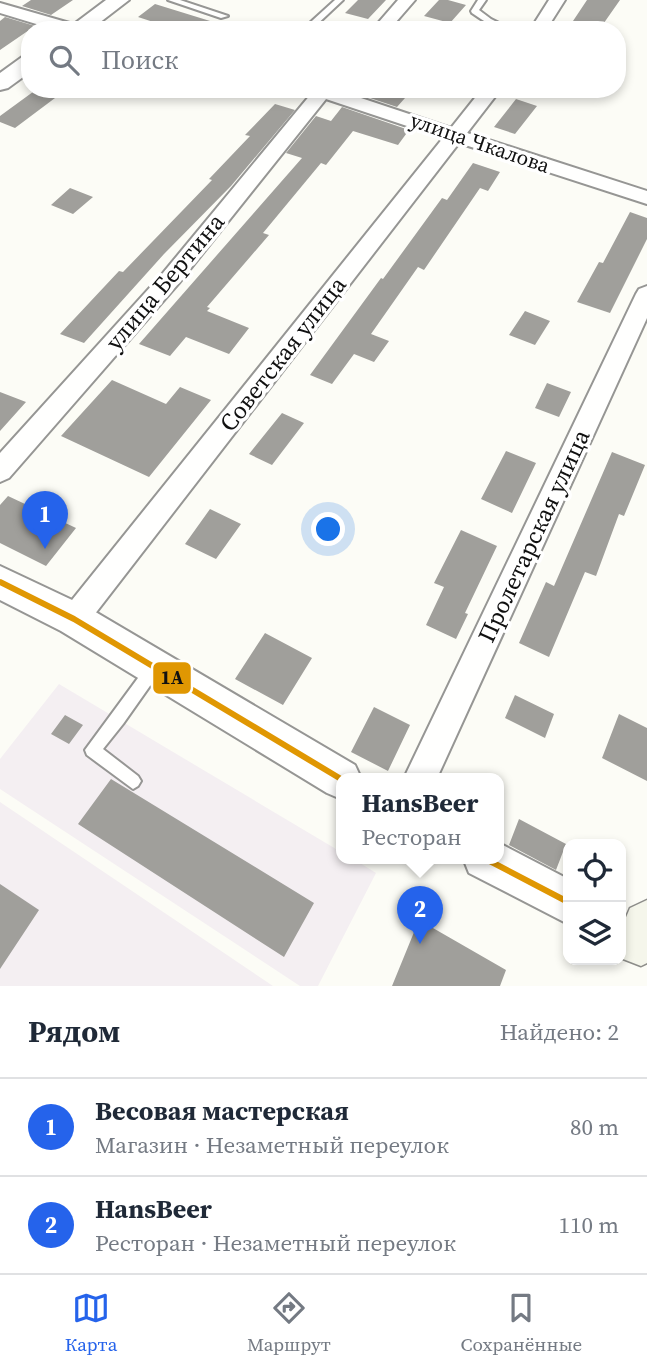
<!DOCTYPE html>
<html lang="ru">
<meta charset="utf-8">
<style>
:root{--surface:#fff;--page:#f6f6f7;--text:#1f2937;--muted:#747a83;--line:#e0e1e3;--accent:#2563eb}
body{margin:0;font-family:"Source Serif 4",serif;background:var(--page);color:var(--text)}
.controls{position:absolute;right:21px;bottom:21px;display:grid;overflow:hidden;border-radius:14px;box-shadow:0 4px 10px #0003}
.controls button{width:63px;height:63px;display:grid;place-items:center;padding:0;border:0;border-bottom:2px solid var(--line);background:var(--surface);color:var(--text);font:35px sans-serif}
.you{position:absolute;left:329px;top:530px;width:24px;height:24px;margin:-18px;border:5px solid #fff;border-radius:50%;background:#1a73e8;box-shadow:0 0 0 10px #1a73e833}
.badge{display:grid;place-items:center;width:46px;height:46px;border-radius:50%;background:var(--accent);color:#fff;font-size:23px;font-weight:700}
.pin{position:absolute;translate:-50% -58px;filter:drop-shadow(0 2px 4px #0008)}
.pin::after{content:'';position:absolute;top:37px;width:24px;height:21px;background:inherit;clip-path:polygon(0 0,100% 0,50% 100%)}
.popup{position:absolute;left:336px;top:773px;width:168px;height:91px;box-sizing:border-box;display:grid;place-content:center;border-radius:14px;background:var(--surface);filter:drop-shadow(0 2px 5px #0005);font-size:23px;white-space:nowrap;color:var(--muted)}
.popup b{font-size:26px;color:var(--text)}
.popup::after{content:'';position:absolute;left:50%;top:100%;margin-left:-14px;border:14px solid transparent;border-top-color:var(--surface)}
.list{margin:0;padding:0;list-style:none}
h2{display:flex;justify-content:space-between;align-items:center;height:91px;margin:0;padding:0 28px;font-size:30px}
h2 small{font-size:23px;font-weight:400;color:var(--muted)}
.list li{display:grid;grid-template-columns:46px 1fr auto;gap:21px;align-items:center;box-sizing:border-box;height:98px;padding:0 28px;border-top:2px solid var(--line)}
.list b{display:block;font-size:26px;white-space:nowrap}
.list p{margin:0;font-size:23px;white-space:nowrap;color:var(--muted)}
.list em{font-size:23px;font-style:normal;color:var(--muted)}
.icon{flex:none;width:38px;height:38px;fill:none;stroke:currentColor;stroke-width:2;stroke-linecap:round;stroke-linejoin:round}
.map{position:relative;flex:none;width:647px;height:986px;overflow:hidden}
.search{position:absolute;background:var(--surface);box-shadow:0 4px 10px #0003;left:21px;right:21px;top:21px;height:77px;display:flex;align-items:center;gap:18px;box-sizing:border-box;padding:0 24px;border-radius:28px;color:var(--muted);font-size:26px}
.sheet{height:287px;background:var(--surface)}
nav{display:flex;justify-content:space-around;align-items:center;box-sizing:border-box;height:98px;border-top:2px solid var(--line);background:var(--surface);font-size:19px;color:var(--muted)}
nav a{display:grid;justify-items:center;gap:4px}
nav .on{color:var(--accent)}
.map>svg:first-child{display:block}
</style>
<div class="map">
<svg width="647" height="986" viewBox="0 0 647 986">
<rect width="100%" height="100%" fill="#fcfcf6"/>
<path fill="#f4eff2" d="M59,684L341,852V858H352L376,873L318,986H300L0,789V759Z
M0,802L273,986H0Z"/>
<path fill="#a09f9b" d="M31,0H73L51,15L22,6Z
M358,0H386L368,19L345,13Z
M439,0H448L466,5L450,23L424,16Z
M587,0H620L599,30H567Z
M155,4L223,25V30H178L138,17Z
M5,17L35,26L0,50V21Z
M37,89H67L15,128L0,122V116Z
M358,89H413L397,107L355,93Z
M516,99L537,106L515,134L494,127Z
M275,104L295,110L231,186L164,254L84,343L60,334L119,271L123,272L212,180L209,179L250,136L245,135Z
M342,107L409,130L398,145L353,131L326,165L321,163L263,233L269,235L207,307L210,308L207,311L249,328L229,354L186,337L170,356L139,344L302,158L286,153L316,116L331,121Z
M473,163L500,172L488,191L480,188L424,270L418,267L371,334L389,341L374,362L354,354L332,384L310,375L381,278L383,279L442,198L447,200Z
M70,188L93,197L73,214L51,205Z
M630,212L647,218V239L610,313L577,302L599,262L603,263Z
M525,311L550,321L535,345L509,335Z
M112,380L166,404L180,387L211,400L149,477L61,436Z
M547,383L571,392L559,417L535,408Z
M0,392L26,402L0,431Z
M282,413L304,423L272,465L249,454Z
M506,451L536,463L512,513L481,499Z
M612,452L645,465L624,516L619,514L596,576L585,572L549,657L519,643L546,582L554,586Z
M8,496L76,528L46,566L0,543V505Z
M210,509L241,524L216,559L185,544Z
M461,530L497,546L465,613L468,614L456,639L426,625L444,587L434,583Z
M265,633L312,658L283,705L235,679Z
M515,695L554,714L545,738L505,718Z
M374,707L410,725L388,771L351,752Z
M619,714L647,728V781L602,758Z
M65,715L83,725L69,744L51,734Z
M111,779L314,903L284,957L78,824Z
M519,819L566,844L556,870L509,845Z
M0,884L39,910L0,969Z
M419,920L506,970L500,986H392Z"/>
<g fill="none" stroke-linecap="round" stroke-linejoin="round">
<g stroke="#969694" stroke-width="4">
<path id="service" d="M168,0H180L228,16L221,18Z
M335,0H343L311,30H302Z
M478,0H486L479,10L491,19L513,30C496,30 485,22 472,13L471,11Z
M154,661L159,663L161,668L159,673L123,724L103,749L138,776L141,781L138,786L133,789L87,755L85,750L149,663Z"/>
</g>
<g stroke="#969694" stroke-width="4">
<path id="minor" d="M398,0H415L389,30H372Z
M549,0H565L546,30H530Z
M0,3L80,26L82,30H56L0,13Z
M304,89H334L451,128L482,89H501L467,133L647,191V204L459,143L84,628L74,632L64,628L60,619L64,610L443,138L326,99L179,283L9,478L0,482V453L163,273L311,94Z
M647,286V318L437,778H404L636,294L639,289Z"/>
</g>
<g stroke="#969694" stroke-width="4">
<path id="tertiary" d="M106,0H129L90,30H66Z
M30,56V72L8,88L0,90V73L22,57Z
M0,566L87,607L355,765L361,778H341V799L327,793L61,631L0,600Z
M499,843L568,879V924L469,873L463,858H499Z"/>
</g>
<g stroke="#8d8d8a" stroke-width="3">
<path id="secondary" d="M647,900V963L641,966L623,959L621,929L630,908Z"/>
</g>
<use href="#service" fill="#fffffe" fill-rule="evenodd"/>
<use href="#minor" fill="#fffffe" fill-rule="evenodd"/>
<use href="#tertiary" fill="#fffffe" fill-rule="evenodd"/>
<use href="#secondary" fill="#f5f6eb" fill-rule="evenodd"/>
<g stroke="#fff" stroke-width="11">
<path id="bus-1" d="M0,582L74,619L341,779
M484,858L568,902"/>
</g>
<use href="#bus-1" stroke="#e09702" stroke-width="6"/>
</g>
<g text-anchor="middle" stroke-width="7" stroke-linejoin="round" paint-order="stroke">
<g font-size="21" fill="#101010" stroke="#fff">
<text transform="translate(480 143) rotate(19)" y="7">улица Чкалова</text>
</g>
<g font-size="24" fill="#101010" stroke="#fff">
<text transform="translate(165 282) rotate(-50)" y="8">улица Бертина</text>
<text transform="translate(283 354) rotate(-52)" y="8">Советская улица</text>
<text transform="translate(534 536) rotate(-65)" y="8">Пролетарская улица</text>
</g>
</g>
<rect stroke="#fff" stroke-width="2.5" x="152" y="661" width="40" height="34" rx="7" fill="#e09702"/>
<g font-size="19" text-anchor="middle" font-weight="bold" fill="#111">
<text x="172" y="684">1А</text>
</g>
</svg>
<div class="controls">
<button><svg class="icon" aria-label="locate" viewBox="0 0 24 24"><circle cx="12" cy="12" r="6"/><path d="M12 2v4M12 18v4M2 12h4M18 12h4"/></svg></button>
<button><svg class="icon" aria-label="layers" viewBox="0 0 24 24"><path d="M12 4l9 5-9 5-9-5zM3 14l9 5 9-5"/></svg></button>
</div>
<div class="you"></div>
<div class="pin badge" style="left:45px;top:549px">1</div>
<div class="pin badge" style="left:420px;top:944px">2</div>
<div class="popup"><b>HansBeer</b>Ресторан</div>
<div class="search"><svg class="icon" aria-label="search" viewBox="0 0 24 24"><circle cx="10" cy="10" r="6"/><path d="M15 15l6 6"/></svg>Поиск</div>
</div>
<section class="sheet">
<h2>Рядом<small>Найдено: 2</small></h2>
<ul class="list">
<li><span class="badge">1</span><div><b>Весовая мастерская</b><p>Магазин · Незаметный переулок</p></div><em>80 m</em></li>
<li><span class="badge">2</span><div><b>HansBeer</b><p>Ресторан · Незаметный переулок</p></div><em>110 m</em></li>
</ul>
</section>
<nav>
<a class="on"><svg class="icon" aria-label="map" viewBox="0 0 24 24"><path d="M3 6l6-2 6 2 6-2v14l-6 2-6-2-6 2zM9 4v14M15 6v14"/></svg>Карта</a>
<a><svg class="icon" aria-label="directions" viewBox="0 0 24 24"><path d="M12 3l9 9-9 9-9-9zM9 14v-3h6M13 9l2 2-2 2"/></svg>Маршрут</a>
<a><svg class="icon" aria-label="saved" viewBox="0 0 24 24"><path d="M7 4h10v16l-5-4-5 4z"/></svg>Сохранённые</a>
</nav>
